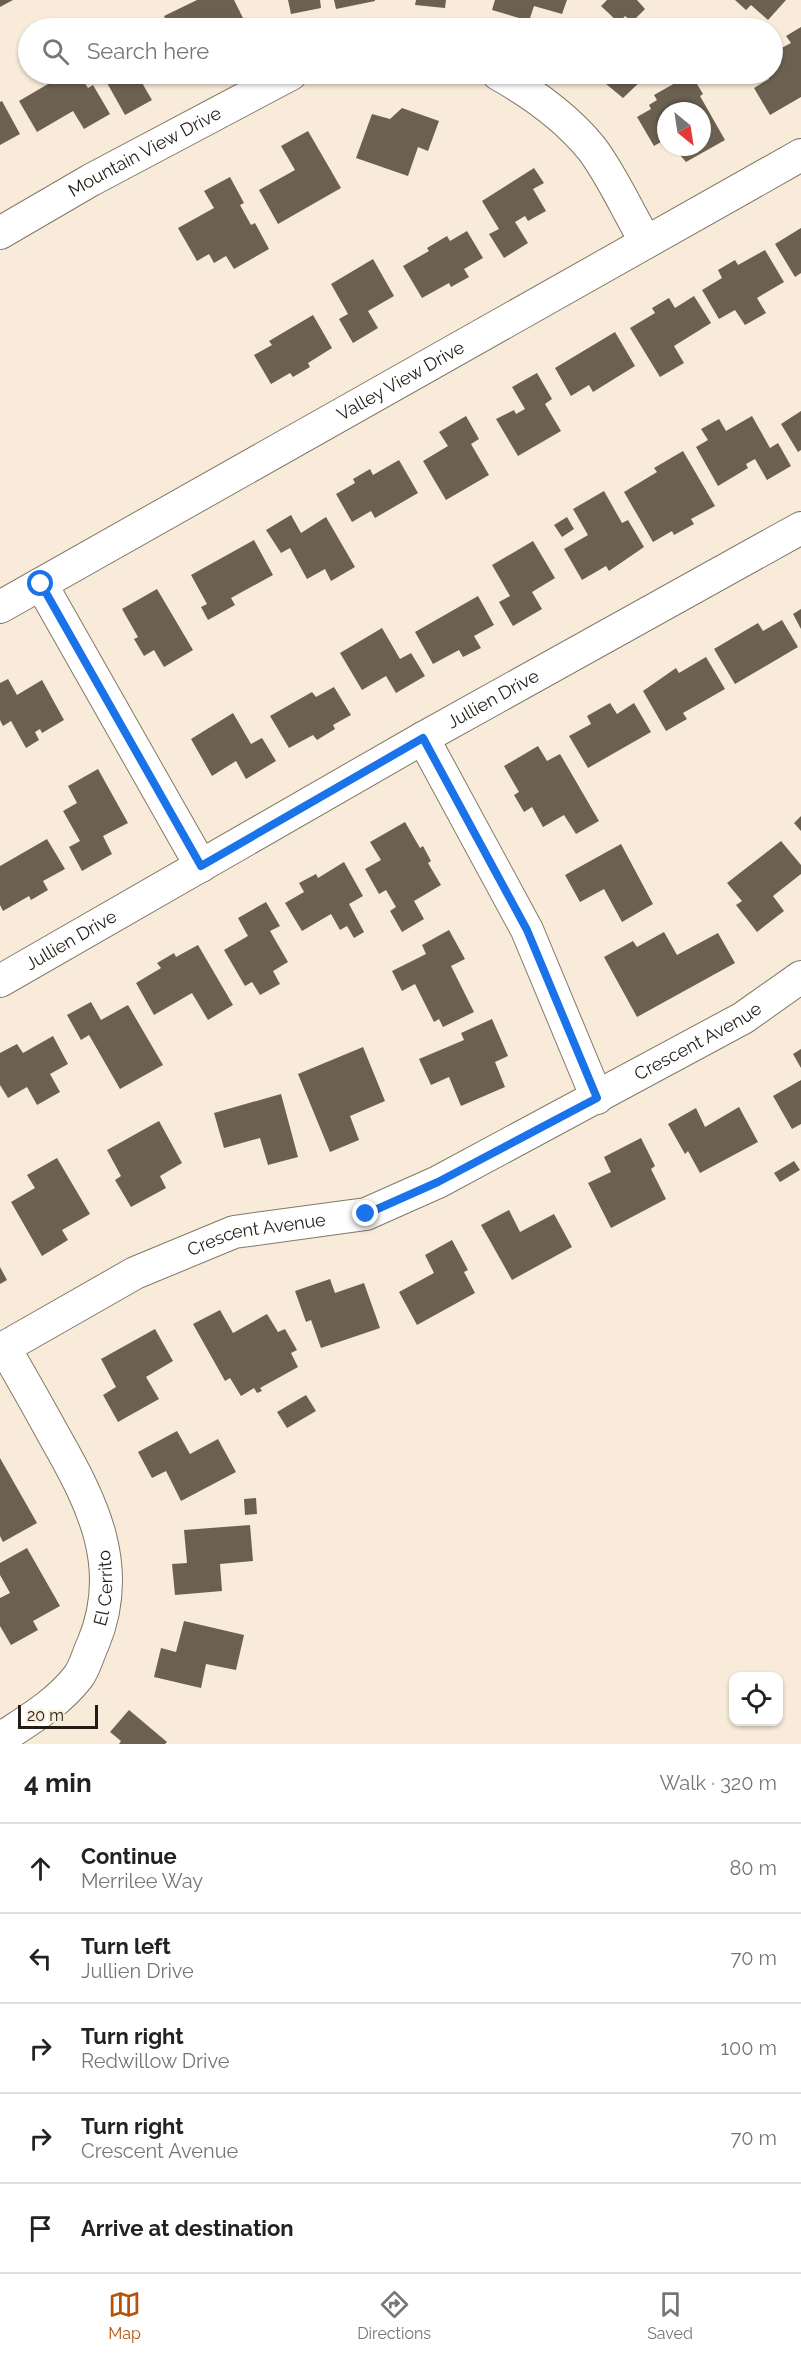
<!DOCTYPE html>
<meta charset="utf-8">
<style>
:root{--surface:#fff;--page:#f6f6f6;--text:#222;--muted:#767676;--line:#e0e0e0;--accent:#b45309}
body{margin:0;font-family:Raleway,sans-serif;background:var(--page);color:var(--text)}
.controls{position:absolute;right:18px;bottom:18px;display:grid;overflow:hidden;border-radius:12px;box-shadow:0 2px 4px #0004}
.controls button{width:54px;height:54px;display:grid;place-items:center;padding:0;border:0;border-bottom:2px solid var(--line);background:var(--surface);color:var(--text);font:30px sans-serif}
.compass{position:absolute;left:657px;top:102px;width:54px;height:54px;border-radius:50%;background:var(--surface);box-shadow:0 2px 4px #0004;rotate:150deg}
.scale{position:absolute;left:18px;bottom:15px;width:80px;box-sizing:border-box;padding-left:6px;border:3px solid #221d17;border-top:0;font-size:16px;line-height:21px;white-space:nowrap;color:#221d17;-webkit-text-stroke:4px #f8ebd9;paint-order:stroke}
.stop{position:absolute;width:18px;height:18px;margin:-14px;border:4px solid #1a73e8;border-radius:50%;background:#fff}
.stop.end{background:#1a73e8;border-color:#fff;box-shadow:0 2px 6px #0008}
.list{margin:0;padding:0;list-style:none}
h2{display:flex;justify-content:space-between;align-items:center;height:78px;margin:0;padding:0 24px;font-size:26px}
h2 small{font-size:20px;font-weight:400;color:var(--muted)}
.list li{display:grid;grid-template-columns:39px 1fr auto;gap:18px;align-items:center;box-sizing:border-box;height:90px;padding:0 24px;border-top:2px solid var(--line)}
.list b{display:block;font-size:22px;white-space:nowrap}
.list p{margin:0;font-size:20px;white-space:nowrap;color:var(--muted)}
.list em{font-size:20px;font-style:normal;color:var(--muted)}
.icon{flex:none;width:33px;height:33px;fill:none;stroke:currentColor;stroke-width:2;stroke-linecap:round;stroke-linejoin:round}
.map{position:relative;flex:none;width:801px;height:1744px;overflow:hidden}
.search{position:absolute;background:var(--surface);box-shadow:0 2px 4px #0004;left:18px;right:18px;top:18px;height:66px;display:flex;align-items:center;gap:15px;box-sizing:border-box;padding:0 21px;border-radius:33px;color:var(--muted);font-size:22px}
.sheet{height:528px;background:var(--surface)}
nav{display:flex;justify-content:space-around;align-items:center;box-sizing:border-box;height:84px;border-top:2px solid var(--line);background:var(--surface);font-size:16px;color:var(--muted)}
nav a{display:grid;justify-items:center;gap:3px}
nav .on{color:var(--accent)}
.map>svg:first-child{display:block}
</style>
<div class="map">
<svg width="801" height="1744" viewBox="0 0 801 1744">
<rect width="100%" height="100%" fill="#f8ebd9"/>
<path fill="#6c6151" d="M0,0H13L0,7Z
M197,0H234L248,28H170L164,16Z
M288,0H320L321,8L291,14Z
M334,0H375V1L336,9Z
M416,0H446L445,8L415,5Z
M495,0H567L562,14L534,6L529,21L492,10Z
M607,0H637L645,9L632,22L625,16L619,23L601,6Z
M735,0H786L768,20L751,5L746,10Z
M603,19L612,28H593Z
M801,27V97L770,115L754,88L769,79L766,74H772V53L791,43L786,36Z
M65,74H79L88,88L93,85L110,114L84,129L73,111L37,132L19,101Z
M102,74H143L138,76L152,100L125,115Z
M594,74H641L645,77L623,98Z
M691,74L703,94L700,96L725,140L686,162L673,147H702V111H666V139L654,146L637,117L651,109L649,105L657,100L654,95Z
M2,101L20,134L0,145V102Z
M402,108L439,121L428,151L418,147L408,176L356,158L372,114L390,119Z
M308,131L341,188L278,224L259,190L295,170L281,146Z
M534,168L544,183L533,189L546,211L528,221L525,216L515,222L528,243L504,258L489,234L499,229L482,201Z
M230,177L244,203L240,205L251,225L255,223L269,249L234,269L226,256L214,263L209,254L197,261L178,228L214,208L204,191Z
M801,228V273L795,277L775,244Z
M467,231L483,258L464,269L469,277L451,287L449,283L422,298L403,266L429,251L427,248L447,236L450,241Z
M765,250L784,282L757,298L766,313L745,325L735,310L719,319L702,290L722,278L718,270L735,260L738,265Z
M373,259L394,296L368,311L378,328L353,343L339,319L348,314L331,284Z
M694,296L711,323L674,346L684,363L660,377L630,328L655,313L652,308L669,298L675,308Z
M313,315L332,348L308,363L310,367L293,377L290,373L271,384L254,355L272,345L269,341Z
M615,332L635,366L593,392L589,385L571,396L555,368Z
M537,373L552,399L545,404L561,431L518,456L496,419L514,410L516,414L525,409L512,387Z
M801,411V450L798,452L781,424Z
M466,416L479,439L471,444L489,475L446,500L423,461L448,446L439,432Z
M752,416L770,448L778,443L791,466L767,480L755,459L746,464L748,468L718,486L696,447L708,440L701,429L719,419L726,431Z
M683,451L715,506L691,519L694,524L674,535L672,531L653,542L624,492L657,472L654,468Z
M399,460L418,493L375,518L371,511L352,522L336,494L355,483L353,479L370,469L373,475Z
M604,491L622,523L628,520L644,547L609,571L606,566L582,580L564,549L588,535L573,509Z
M291,515L301,533L326,517L355,567L331,581L325,569L307,579L290,548L281,553L266,530Z
M567,517L574,529L562,537L554,525Z
M254,540L273,575L231,598L235,605L208,620L201,607L207,604L191,575Z
M533,541L555,578L532,592L542,609L513,626L499,602L510,596L492,565Z
M157,589L193,650L164,667L154,650L144,656L134,639L138,637L122,609Z
M478,596L494,625L474,636L481,648L463,657L459,650L433,664L415,632Z
M801,609V629L793,614Z
M782,620L798,647L735,684L714,649L758,623L763,631Z
M382,628L400,659L411,653L425,676L396,693L386,676L362,690L340,653Z
M706,657L725,689L683,713L687,719L666,731L643,691L676,668L679,673Z
M8,679L17,695L42,680L64,720L42,733L40,729L35,732L39,740L26,748L11,721L3,726L0,720V683Z
M334,687L351,715L333,725L335,729L317,740L313,735L289,748L270,716L312,692L316,697Z
M610,703L617,714L634,703L651,732L588,768L569,736L591,724L587,716Z
M233,713L251,744L262,738L276,761L246,779L236,761L212,776L191,739Z
M538,746L547,761L560,754L599,821L576,834L564,815L543,827L532,807L524,812L514,795L519,792L504,766Z
M98,769L128,823L103,836L112,854L82,871L69,847L80,841L63,811L77,803L68,786Z
M801,816V831L794,823Z
M405,822L420,848L423,846L431,861L428,863L441,885L414,901L424,919L402,932L390,911L396,907L386,890L379,894L365,869L381,860L370,842Z
M47,839L65,869L43,881L48,890L31,900L29,896L3,911L0,905V866Z
M781,841L801,865V874L773,896L784,911L757,932L736,905L742,901L727,883Z
M621,844L653,904L622,922L604,889L580,902L565,875Z
M344,862L363,896L349,904L364,932L354,938L347,926L340,930L331,914L302,931L285,903L304,892L299,883L316,874L318,878Z
M266,902L280,926L270,931L288,962L273,971L280,984L260,995L252,982L245,986L224,950L248,936L238,918Z
M449,930L465,959L451,966L474,1012L443,1027L439,1019L434,1022L415,984L402,991L392,971L426,954L422,945Z
M664,932L677,955L718,933L735,963L637,1017L604,957L633,941L637,947Z
M198,945L233,1005L208,1020L192,993L154,1015L136,983L161,968L157,963L174,953L176,957Z
M91,1002L101,1020L128,1005L163,1065L120,1089L89,1035L81,1040L67,1015Z
M492,1019L508,1056L495,1062L505,1087L461,1106L449,1077L431,1085L419,1059L464,1040L461,1033Z
M53,1036L68,1064L50,1074L60,1092L37,1105L27,1087L8,1098L0,1085V1053L17,1044L23,1053Z
M363,1047L385,1101L350,1116L359,1140L330,1152L298,1074Z
M801,1049V1068L793,1054Z
M801,1080V1124L792,1129L773,1096Z
M281,1094L298,1157L268,1165L260,1138L224,1148L214,1113Z
M739,1107L758,1142L700,1173L688,1151L685,1154L668,1124L696,1108L705,1127Z
M159,1121L182,1163L160,1176L166,1188L131,1207L115,1180L121,1176L107,1150Z
M641,1138L655,1166L651,1169L666,1199L611,1228L588,1183L611,1172L604,1157Z
M57,1158L90,1214L62,1230L68,1240L42,1256L11,1202L35,1188L27,1175Z
M794,1161L800,1170L780,1182L774,1173Z
M509,1210L520,1232L554,1214L572,1247L512,1280L481,1225Z
M452,1240L468,1270L464,1272L475,1293L417,1325L399,1292L434,1273L425,1255Z
M0,1267L7,1280L0,1284Z
M330,1279L335,1293L364,1283L380,1328L321,1348L311,1320L306,1322L295,1291Z
M220,1310L233,1333L267,1314L278,1332L285,1329L297,1350L291,1353L298,1367L260,1388L262,1391L257,1393L254,1388L241,1396L230,1378L225,1381L193,1324Z
M155,1329L173,1361L146,1377L159,1399L118,1422L103,1395L116,1387L101,1359Z
M306,1395L316,1411L287,1428L277,1412Z
M177,1431L190,1454L218,1439L236,1472L181,1501L166,1471L152,1478L138,1452Z
M0,1458L37,1523L3,1542L0,1536Z
M256,1498L257,1514L245,1515L244,1499Z
M250,1525L253,1561L220,1564L222,1591L175,1595L172,1564L187,1563L184,1530Z
M27,1548L60,1606L33,1621L38,1630L11,1645L0,1626V1598L10,1593L0,1575V1563Z
M184,1621L244,1635L236,1670L206,1664L201,1688L154,1677L161,1648L176,1652Z
M129,1710L167,1742L165,1744H119L121,1741L110,1732Z"/>
<g fill="none" stroke-linecap="round" stroke-linejoin="round">
<g stroke="#837867" stroke-width="34">
<g id="minor">
<path d="M498,74C532,93 567,118 592,149C613,177 628,212 646,242"/>
<path id="s1" d="M0,233L91,180L291,74"/>
<path d="M41,584L201,866"/>
<path id="s2" d="M0,607L801,155"/>
<path d="M423,738L527,930L597,1098"/>
<path id="s3" d="M0,981L423,738L801,528"/>
<path id="s4" d="M0,1350L135,1273L234,1232L366,1214L438,1182L743,1018L801,977"/>
<path id="s5" d="M0,1739C27,1721 57,1704 78,1677C85,1668 88,1654 93,1644C125,1568 93,1504 56,1439C39,1408 22,1378 4,1347"/>
</g>
</g>
<use href="#minor" stroke="#fff" stroke-width="32"/>
</g>
<g fill="none" stroke-linecap="round" stroke-linejoin="round">
<path stroke="#1a73e8" stroke-width="8" d="M41,584L201,866L423,738L527,930L597,1098L438,1182L366,1214"/>
</g>
<g text-anchor="middle" stroke-width="6" stroke-linejoin="round" paint-order="stroke">
<g font-size="18" fill="#221d17" stroke="#f8ebd9">
<text dy="6" stroke="none"><textPath href="#s1" startOffset="166">Mountain View Drive</textPath></text>
<text dy="6" stroke="none"><textPath href="#s2" startOffset="460">Valley View Drive</textPath></text>
<text dy="6" stroke="none"><textPath href="#s3" startOffset="568">Jullien Drive</textPath></text>
<text dy="6" stroke="none"><textPath href="#s3" startOffset="82">Jullien Drive</textPath></text>
<text dy="6" stroke="none"><textPath href="#s4" startOffset="770">Crescent Avenue</textPath></text>
<text dy="6" stroke="none"><textPath href="#s4" startOffset="284">Crescent Avenue</textPath></text>
<text dy="6" stroke="none"><textPath href="#s5" startOffset="194">El Cerrito</textPath></text>
</g>
</g>
</svg>
<div class="controls">
<button><svg class="icon" aria-label="locate" viewBox="0 0 24 24"><circle cx="12" cy="12" r="6"/><path d="M12 2v4M12 18v4M2 12h4M18 12h4"/></svg></button>
</div>
<svg class="compass" viewBox="-18 -18 36 36"><path d="M0-13l5 13h-10z" fill="#e53935"/><path d="M0 13l5-13h-10z" fill="#767676"/></svg>
<div class="scale">20 m</div>
<div class="stop" style="left:41px;top:584px"></div>
<div class="stop end" style="left:366px;top:1214px"></div>
<div class="search"><svg class="icon" aria-label="search" viewBox="0 0 24 24"><circle cx="10" cy="10" r="6"/><path d="M15 15l6 6"/></svg>Search here</div>
</div>
<section class="sheet">
<h2>4 min<small>Walk · 320 m</small></h2>
<ul class="list">
<li><svg class="icon" aria-label="ahead" viewBox="0 0 24 24"><path d="M12 20V5M6 11l6-6 6 6"/></svg><div><b>Continue</b><p>Merrilee Way</p></div><em>80 m</em></li>
<li><svg class="icon" aria-label="left" viewBox="0 0 24 24"><path d="M17 20v-9H6M10 6l-5 5 5 5"/></svg><div><b>Turn left</b><p>Jullien Drive</p></div><em>70 m</em></li>
<li><svg class="icon" aria-label="right" viewBox="0 0 24 24"><path d="M7 20v-9h11M14 6l5 5-5 5"/></svg><div><b>Turn right</b><p>Redwillow Drive</p></div><em>100 m</em></li>
<li><svg class="icon" aria-label="right" viewBox="0 0 24 24"><path d="M7 20v-9h11M14 6l5 5-5 5"/></svg><div><b>Turn right</b><p>Crescent Avenue</p></div><em>70 m</em></li>
<li><svg class="icon" aria-label="arrive" viewBox="0 0 24 24"><path d="M6 21V4h12l-3 4 3 4H6"/></svg><div><b>Arrive at destination</b></div></li>
</ul>
</section>
<nav>
<a class="on"><svg class="icon" aria-label="map" viewBox="0 0 24 24"><path d="M3 6l6-2 6 2 6-2v14l-6 2-6-2-6 2zM9 4v14M15 6v14"/></svg>Map</a>
<a><svg class="icon" aria-label="directions" viewBox="0 0 24 24"><path d="M12 3l9 9-9 9-9-9zM9 14v-3h6M13 9l2 2-2 2"/></svg>Directions</a>
<a><svg class="icon" aria-label="saved" viewBox="0 0 24 24"><path d="M7 4h10v16l-5-4-5 4z"/></svg>Saved</a>
</nav>
